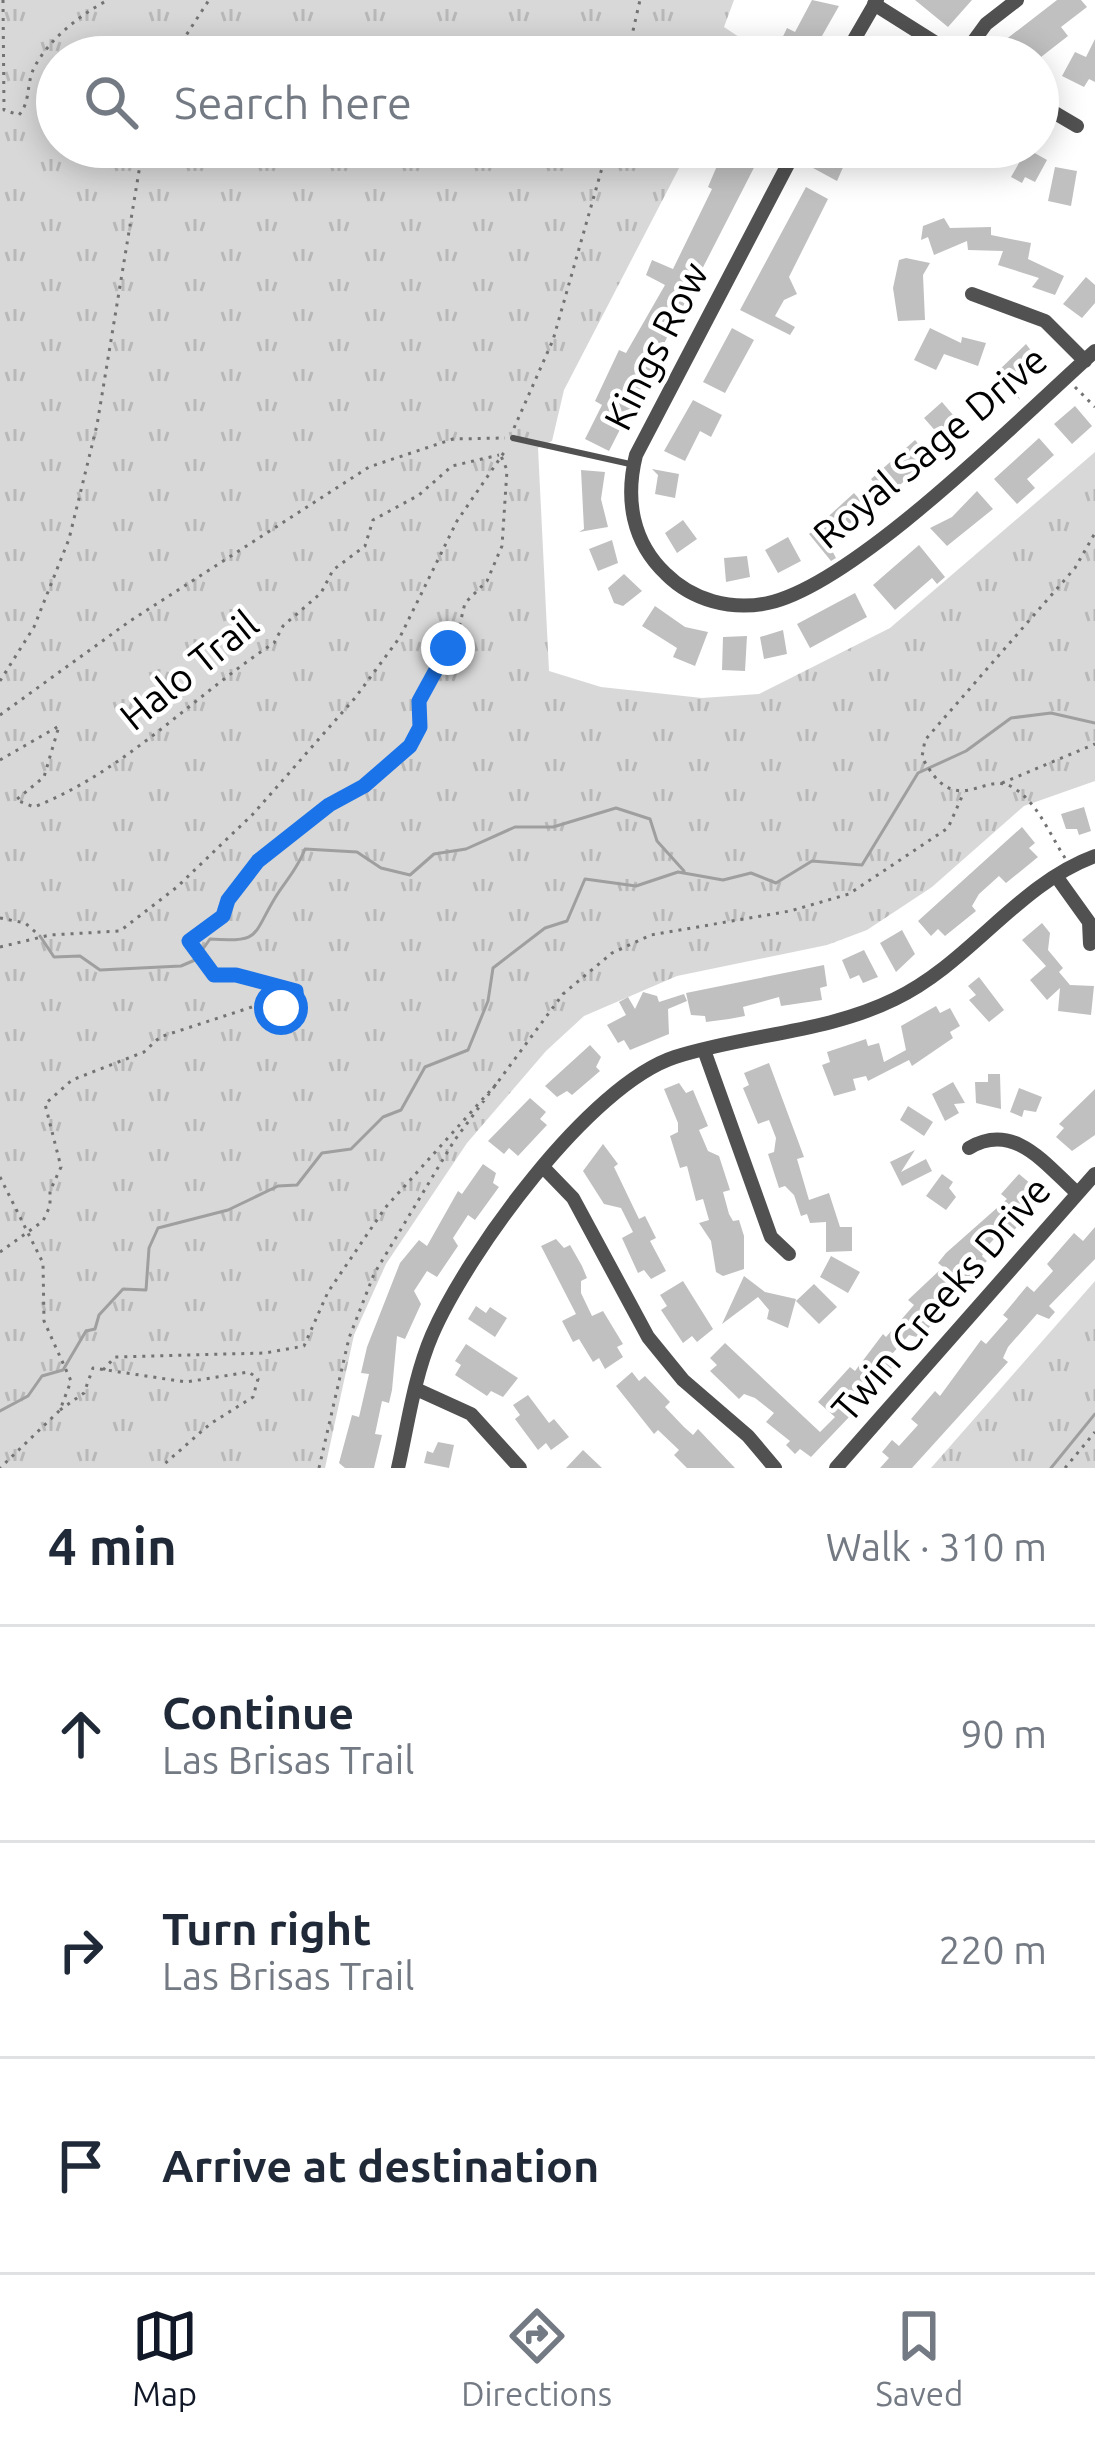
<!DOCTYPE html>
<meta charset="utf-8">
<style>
:root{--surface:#fff;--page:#f6f6f7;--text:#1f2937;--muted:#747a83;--line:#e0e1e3;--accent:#111827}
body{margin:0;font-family:Ubuntu,sans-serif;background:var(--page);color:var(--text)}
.stop{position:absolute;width:36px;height:36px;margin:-27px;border:9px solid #1a73e8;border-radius:50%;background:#fff}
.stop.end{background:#1a73e8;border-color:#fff;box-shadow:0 3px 12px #0008}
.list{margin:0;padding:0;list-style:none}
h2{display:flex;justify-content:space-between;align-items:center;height:156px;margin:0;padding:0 48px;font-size:51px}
h2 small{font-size:39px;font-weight:400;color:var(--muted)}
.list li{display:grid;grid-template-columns:78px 1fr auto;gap:36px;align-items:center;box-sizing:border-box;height:216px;padding:0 48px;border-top:3px solid var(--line)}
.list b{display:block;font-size:45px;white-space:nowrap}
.list p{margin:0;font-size:39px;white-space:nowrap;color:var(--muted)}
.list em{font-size:39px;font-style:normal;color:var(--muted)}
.icon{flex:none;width:66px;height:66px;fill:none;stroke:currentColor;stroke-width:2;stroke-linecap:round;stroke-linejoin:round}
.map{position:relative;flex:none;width:1095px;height:1468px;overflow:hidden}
.search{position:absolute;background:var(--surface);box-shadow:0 6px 30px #0003;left:36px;right:36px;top:36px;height:132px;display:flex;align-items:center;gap:30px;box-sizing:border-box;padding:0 42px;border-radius:66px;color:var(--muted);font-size:45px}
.sheet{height:804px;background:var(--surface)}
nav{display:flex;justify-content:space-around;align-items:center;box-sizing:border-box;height:168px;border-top:3px solid var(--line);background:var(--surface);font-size:33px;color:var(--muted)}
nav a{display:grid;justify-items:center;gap:6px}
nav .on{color:var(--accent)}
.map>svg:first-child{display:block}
</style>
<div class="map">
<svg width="1095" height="1468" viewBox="0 0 1095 1468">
<defs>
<pattern id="grass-tufts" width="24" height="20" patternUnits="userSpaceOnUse" patternTransform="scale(3)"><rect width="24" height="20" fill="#d8d8d8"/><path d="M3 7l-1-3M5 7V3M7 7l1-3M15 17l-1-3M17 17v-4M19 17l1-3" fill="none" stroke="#b8b8b8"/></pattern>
</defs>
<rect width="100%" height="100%" fill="#fff"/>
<path fill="url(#grass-tufts)" d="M0,0H734L724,27L745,41L736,57H57V147H690L564,390L552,441L538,448L549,671L601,687L702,698L759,694L890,628L1095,452V781L1024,806L932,887L867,930L827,945L677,976L584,1016L546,1051L467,1143L386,1264L354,1335L325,1468H0Z
M1095,1281V1468H931Z"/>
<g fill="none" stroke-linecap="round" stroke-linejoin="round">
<path stroke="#9f9f9f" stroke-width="3" d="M40,936L54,957L80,956L100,970L181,966L195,960L210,939C261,943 252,936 275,898C286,880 297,870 305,849L357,852L381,868L410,875L434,854L466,849L515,827H553L616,808L650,819L657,841L684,871
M0,1411L28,1396L42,1376L63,1370L86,1331L95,1329L99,1315L123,1289L146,1290L149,1248L158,1228L228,1210L278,1186L297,1185L322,1153L351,1149L383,1117L401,1110L425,1067L468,1050L488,1001L493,968L545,928L567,921L585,879L636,886L678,872L723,880L751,873L776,883L812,861L862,865L918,773L966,751L1011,718L1051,713L1095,723
M1051,1468L1095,1414"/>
</g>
<path fill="#c0c0c0" d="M812,0L839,6L810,57H792L777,49L787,28L795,32Z
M915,0H972L948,27Z
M1057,0H1081L1087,7L1061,27L1068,36L1041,57H1010L1000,44Z
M1095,39V82L1089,79L1084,87L1062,76L1075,52L1086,57Z
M725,147L762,152L609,451L585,439L602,405L595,401L619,350L626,353L665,285L646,275L652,260L673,269L712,189L708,187Z
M828,147H852L837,181L813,168Z
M990,147H1024L1047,160L1035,182L1025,177L1022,183L1011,177L1019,163Z
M1055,167L1077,171L1071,206L1048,201Z
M806,187L828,199L789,277L797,294L784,300L775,316L795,327L790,335L740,310Z
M944,218L950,228L991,227V235L1031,243L1028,259L1064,276L1055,295L1032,287L1039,278L998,265L1003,251L968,250L967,241L934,255L928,237L921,240L923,226Z
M906,258L930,263L923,275L925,320L898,321L893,288L899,260Z
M1086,277L1095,285V303L1082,318L1063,304Z
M732,328L754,340L725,393L703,382Z
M930,328L961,343L962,337L986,343L978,366L944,354L936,370L914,360Z
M1026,344L1041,364L1018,383L1011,375L1020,400L996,373Z
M693,400L722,415L711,437L700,431L685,461L664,451Z
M942,402L965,429L946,443L924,418Z
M1075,406L1092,426L1072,444L1054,424Z
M1039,438L1054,455L1027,479L1035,488L1017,504L994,479Z
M915,440L930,457L887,497L871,479Z
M652,469L679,474L675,498L655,494L658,475Z
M581,470L605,472L601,499L608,527L579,532L584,529Z
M977,491L993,509L947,546L930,528L952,517Z
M854,493L870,511L834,540L820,524Z
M683,520L697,539L677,553L665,533Z
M819,526L836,558L831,561L809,534Z
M788,537L801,561L778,573L765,550Z
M612,540L618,563L598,571L589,549Z
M919,545L945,577L937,584L932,578L895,610L873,585Z
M747,556L750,577L726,582L724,558Z
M624,574L642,591L623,606L614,603L608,588Z
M855,593L867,617L810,648L797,624Z
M655,606L685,627L708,632L695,666L673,657L677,648L642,626Z
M783,630L787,654L764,659L760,637Z
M747,636L745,671L722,670L723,637Z
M1084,807L1091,831L1079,835L1077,829H1066L1061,814Z
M1022,827L1035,843L1029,848L1038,857L1006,883L999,876L979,894L972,906L976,911L945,936L938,929L931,936L918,921Z
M1042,923L1050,933L1048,950L1063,968L1059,972L1070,985L1094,986L1091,1015L1058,1011L1060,988L1047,1000L1030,980L1046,966L1022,940Z
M902,930L915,954L896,972L880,943Z
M864,950L878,977L863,983L859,975L850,979L842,960Z
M824,965L827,986L820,988L822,1000L781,1006L779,997L743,1007L745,1016L729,1019L706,1022L705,1016L691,1015L686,993Z
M979,977L1004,1010L989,1022L969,1000L976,995L968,986Z
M643,992L657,996L659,1002L684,994L687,1001L668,1009L669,1034L630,1050L624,1040L618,1043L607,1025L626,1015L619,1002L628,997L635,1009Z
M936,1006L940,1013L950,1008L960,1026L950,1032L953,1038L912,1066L909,1060L868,1081L866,1076L853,1079L856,1090L834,1096L822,1065L830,1062L827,1052L866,1039L868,1046L879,1043L884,1062L906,1050L901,1026Z
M590,1045L601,1057L596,1067L600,1071L572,1095L567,1091L557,1097L545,1086Z
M769,1063L804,1157L797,1159L809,1200L829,1193L840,1227H852V1251L826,1252V1222L810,1223L807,1214L801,1216L794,1195L785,1186L779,1188L768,1154L774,1152L776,1138L769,1120L758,1124L743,1088L749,1085L744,1073Z
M988,1074H1000L1001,1109L976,1103L975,1082H988Z
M953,1082L965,1103L954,1104L959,1113L945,1121L932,1094Z
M679,1083L686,1093L693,1090L708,1126L699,1130L708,1151L719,1156L730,1190L723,1192L729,1214L733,1221L739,1220L744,1236V1269L723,1276L716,1272L711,1241L699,1223L709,1220L703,1199L696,1201L687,1166L680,1168L670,1136L678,1132V1123L664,1089Z
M1019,1088L1042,1097L1036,1112L1024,1110L1022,1117L1010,1112Z
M1095,1089V1135L1072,1151L1056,1137L1064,1128L1059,1124Z
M530,1098L546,1112L540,1119L547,1125L518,1156L509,1148L504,1154L488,1141Z
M908,1106L933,1122L924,1136L900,1120Z
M603,1144L618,1164L614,1167L639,1219L645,1216L656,1238L650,1241L666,1271L651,1279L644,1270L638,1273L622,1238L633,1232L621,1208L604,1204L583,1171Z
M915,1150L901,1172L926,1159L932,1171L902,1186L890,1162Z
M483,1164L496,1173L493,1183L499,1187L475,1220L468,1215L453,1238L458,1246L437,1277L427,1271L414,1291L421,1304L405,1339L397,1336L392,1390L389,1403L382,1401L375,1434L382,1435L374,1468H345L339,1463L352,1415L359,1417L369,1374L361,1373L367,1347L400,1263L419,1240L427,1246L458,1191L462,1194Z
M942,1174L953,1182L949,1188L956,1197L946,1210L926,1196Z
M1019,1174L1037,1189L1030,1201L1035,1205L1011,1234L1000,1232L986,1248L982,1256L987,1261L942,1301L937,1308L942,1312L920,1338L909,1335L892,1354L899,1360L874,1388L864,1387L850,1402L852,1414L811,1457L800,1449L795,1454L786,1445L790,1441L766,1422L774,1413L755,1398L744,1394L739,1399L710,1371L717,1365L710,1358L725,1343L820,1432L835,1417L818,1402L850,1367L855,1371L883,1334L886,1337L914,1305L908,1300L943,1267L938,1263L946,1253L1007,1199L1001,1194Z
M1095,1227V1259L1049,1306L1055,1312L1049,1319L1037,1314L1008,1347L1003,1358L1008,1362L912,1468H880L889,1458L882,1452L892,1440L899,1446L918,1425L911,1419L935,1391L940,1396L981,1340L986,1344L1000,1328L1008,1319L1003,1315L1027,1286L1034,1292L1053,1271L1047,1264L1074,1233L1083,1241Z
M556,1239L564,1248L570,1245L582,1266L587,1278L581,1281V1293L592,1316L603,1311L623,1344L617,1347L623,1357L605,1369L599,1358L593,1362L579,1339L573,1342L562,1321L576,1314L541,1246Z
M831,1256L860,1272L848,1293L820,1277Z
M744,1276L765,1292L796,1299L788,1328L767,1319L769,1310L758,1297L722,1324Z
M683,1281L713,1329L697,1342L692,1336L683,1343L661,1310L667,1306L660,1295Z
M814,1284L837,1307L819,1324L796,1301Z
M476,1306L486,1313L490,1307L507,1318L495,1337L468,1319Z
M466,1344L518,1378L503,1397L491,1391L487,1396L455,1375L461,1365L455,1361Z
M632,1372L639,1381L645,1376L670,1402L665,1407L684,1427L693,1435L698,1429L735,1468H687L674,1455L679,1450L658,1430L654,1434L616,1386Z
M528,1395L549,1423L554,1419L569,1437L551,1450L546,1443L538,1450L515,1419L520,1415L513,1405Z
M438,1442L454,1445L449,1468L424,1463L427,1451L433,1453Z
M583,1450L602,1468H566Z"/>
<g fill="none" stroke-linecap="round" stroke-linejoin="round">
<path stroke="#737373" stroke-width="3" stroke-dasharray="3 6" stroke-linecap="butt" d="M3,0L4,110L19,115C31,101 26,84 34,68C48,40 81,14 108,0
M172,57L209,0
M627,57L640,0
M1075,387L1095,407
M514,428L553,340L608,147
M0,681L34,627L69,539L97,425L143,147
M0,715L130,621L369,467L453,439L505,438
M0,760L59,726L44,777L16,800L34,807C126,771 193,696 274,643L283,626L321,593L333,570L365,546L373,520L419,495L452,466L499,455
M1002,783L1095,744
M1065,858C1050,835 1037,801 1012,787C983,770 956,822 922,757L925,740L1075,568L1095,533
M0,918L25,923L40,936
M0,947L50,935L120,931L177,887L253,814L355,698L400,637L457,521L507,448
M0,1177L43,1263L44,1321L71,1381L60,1410L0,1468
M0,1252L43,1221L50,1206V1191L61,1167L45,1104L72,1080L144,1052L160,1037L258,1005L292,1009L299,996L244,976L214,975L189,942L223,916L228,900L258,861L329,805L364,786L416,738L419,701L457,636L465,603L487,581L502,546L507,470L501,456
M103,1370L115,1357L265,1353L304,1346L328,1292L385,1208L499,1081
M60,1410L84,1393L93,1368L186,1382L249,1372L258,1379L253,1397L210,1424L161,1467
M319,1468L349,1338L374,1274L454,1141L563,994L612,953L651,935L790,911L849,894L948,828L964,792
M1065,1468L1095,1432"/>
<path stroke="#515151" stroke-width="6" d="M513,438L630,464"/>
<path stroke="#515151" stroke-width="14" d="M874,4L958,57
M844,57L877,0
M962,57L986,24L1017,0
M1038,103L1077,126
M797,147L636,455C625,499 632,542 666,574C692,600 731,611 768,603C856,584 1022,416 1095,351
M972,294L1045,321L1085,361
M1056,876L1089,922L1090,944
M704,1050L771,1237L789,1254
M969,1148C1014,1121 1045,1164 1077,1193
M543,1167L573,1198L648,1337L683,1380L748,1436L775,1468
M416,1389L471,1414L520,1468
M398,1468C408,1424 414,1377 432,1335C467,1254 589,1085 675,1057C747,1034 826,1033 895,999C970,963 1018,884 1095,856
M836,1468L1095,1174"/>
</g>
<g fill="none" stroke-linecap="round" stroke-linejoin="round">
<path stroke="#1a73e8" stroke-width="15" d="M281,1008L297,1005L296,991L236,975H214L189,941L223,916L228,900L258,861L329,805L364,786L410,746L420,727L419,701L448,648"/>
</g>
<g text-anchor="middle" stroke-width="9" stroke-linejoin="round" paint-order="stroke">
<g font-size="39" fill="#000" stroke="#fff">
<text transform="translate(656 346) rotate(-63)" y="14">Kings Row</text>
<text transform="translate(930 447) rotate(-40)" y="14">Royal Sage Drive</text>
<text transform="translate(189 670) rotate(-39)" y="14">Halo Trail</text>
<text transform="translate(941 1299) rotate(-49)" y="14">Twin Creeks Drive</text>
</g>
</g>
</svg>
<div class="stop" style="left:281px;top:1008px"></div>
<div class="stop end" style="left:448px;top:648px"></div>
<div class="search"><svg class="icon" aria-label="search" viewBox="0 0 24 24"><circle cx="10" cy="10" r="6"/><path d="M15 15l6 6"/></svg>Search here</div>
</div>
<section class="sheet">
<h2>4 min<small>Walk · 310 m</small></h2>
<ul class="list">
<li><svg class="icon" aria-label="ahead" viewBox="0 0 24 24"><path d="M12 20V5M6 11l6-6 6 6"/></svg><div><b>Continue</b><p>Las Brisas Trail</p></div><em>90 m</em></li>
<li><svg class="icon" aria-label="right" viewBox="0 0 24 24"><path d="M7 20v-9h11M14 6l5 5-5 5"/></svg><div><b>Turn right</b><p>Las Brisas Trail</p></div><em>220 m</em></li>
<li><svg class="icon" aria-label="arrive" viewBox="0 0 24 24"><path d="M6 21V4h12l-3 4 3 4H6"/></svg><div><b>Arrive at destination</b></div></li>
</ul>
</section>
<nav>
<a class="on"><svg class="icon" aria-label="map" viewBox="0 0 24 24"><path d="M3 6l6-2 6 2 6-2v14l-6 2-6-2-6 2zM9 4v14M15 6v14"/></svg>Map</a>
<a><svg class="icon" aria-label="directions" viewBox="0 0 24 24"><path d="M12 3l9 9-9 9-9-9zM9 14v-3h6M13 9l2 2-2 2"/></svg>Directions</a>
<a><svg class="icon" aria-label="saved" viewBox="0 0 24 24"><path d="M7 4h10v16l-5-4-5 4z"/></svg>Saved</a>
</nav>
